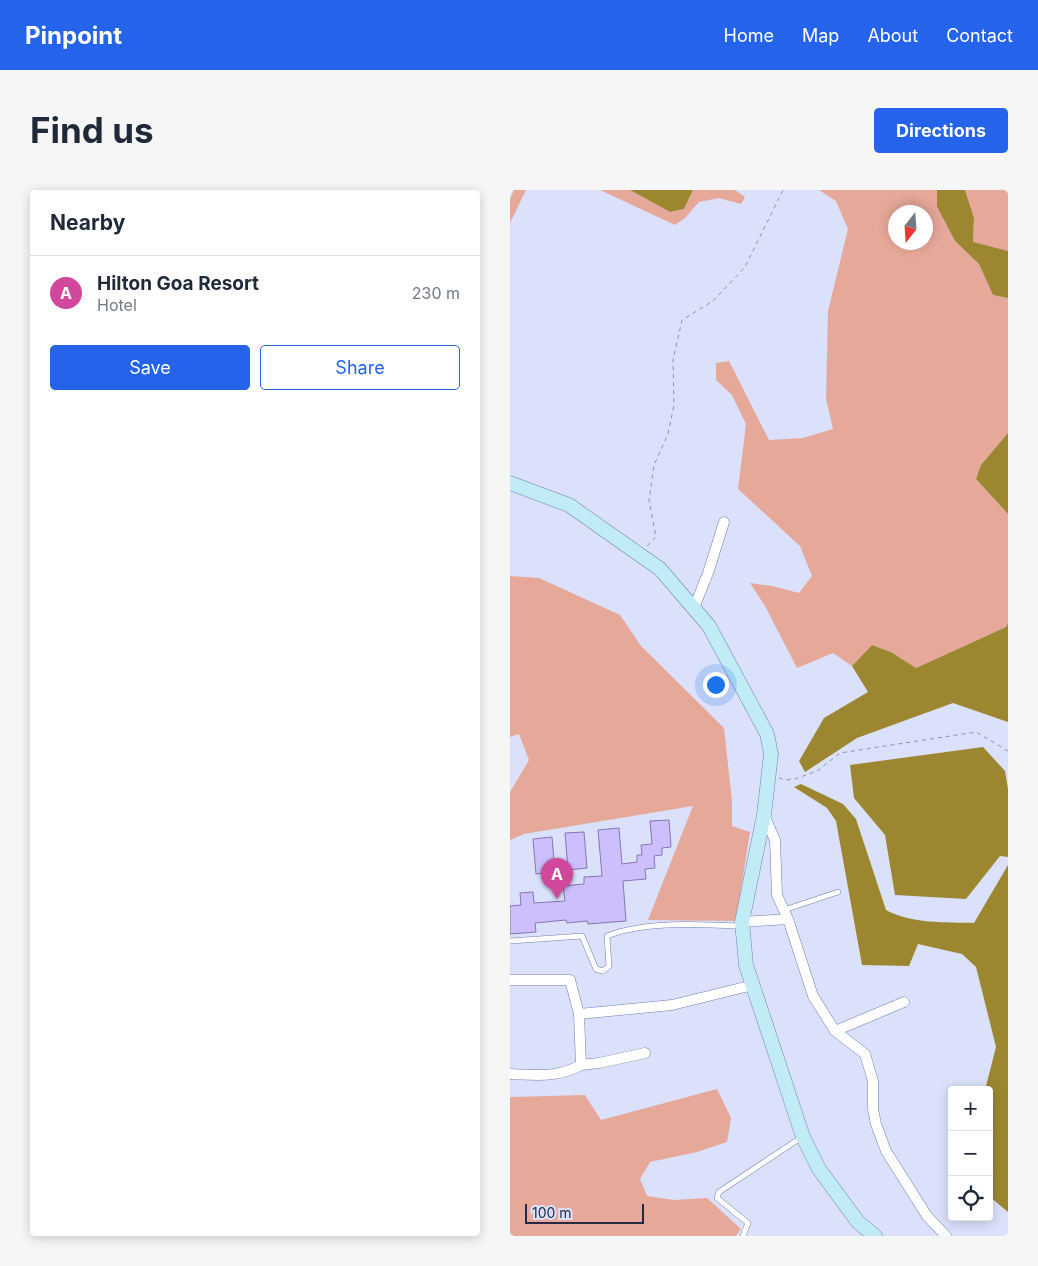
<!DOCTYPE html>
<meta charset="utf-8">
<style>
:root{--surface:#fff;--page:#f6f6f7;--text:#1f2937;--muted:#747a83;--line:#e0e1e3;--accent:#2563eb}
body{margin:0;font-family:Inter,sans-serif;background:var(--page);color:var(--text)}
.controls{position:absolute;right:15px;bottom:15px;display:grid;overflow:hidden;border-radius:5px;box-shadow:0 2px 12px #0003}
.controls button{width:45px;height:45px;display:grid;place-items:center;padding:0;border:0;border-bottom:1px solid var(--line);background:var(--surface);color:var(--text);font:25px sans-serif}
.compass{position:absolute;left:378px;top:15px;width:45px;height:45px;border-radius:50%;background:var(--surface);box-shadow:0 2px 12px #0003;rotate:197deg}
.scale{position:absolute;left:15px;bottom:12px;width:119px;box-sizing:border-box;padding-left:5px;border:2px solid #252a42;border-top:0;font-size:14px;line-height:18px;white-space:nowrap;color:#252a42;-webkit-text-stroke:4px #dbe1fb;paint-order:stroke}
.you{position:absolute;left:205px;top:494px;width:18px;height:18px;margin:-12px;border:4px solid #fff;border-radius:50%;background:#1a73e8;box-shadow:0 0 0 8px #1a73e833}
.badge{display:grid;place-items:center;width:32px;height:32px;border-radius:50%;background:var(--accent);color:#fff;font-size:16px;font-weight:700}
.pin{position:absolute;translate:-50% -41px;filter:drop-shadow(0 1px 2px #0008)}
.pin::after{content:'';position:absolute;top:26px;width:18px;height:15px;background:inherit;clip-path:polygon(0 0,100% 0,50% 100%)}
.list{margin:0;padding:0;list-style:none}
h2{display:flex;justify-content:space-between;align-items:center;height:65px;margin:0;padding:0 20px;font-size:21px}
h2 small{font-size:16px;font-weight:400;color:var(--muted)}
.list li{display:grid;grid-template-columns:32px 1fr auto;gap:15px;align-items:center;box-sizing:border-box;height:75px;padding:0 20px;border-top:1px solid var(--line)}
.list b{display:block;font-size:19px;white-space:nowrap}
.list p{margin:0;font-size:16px;white-space:nowrap;color:var(--muted)}
.list em{font-size:16px;font-style:normal;color:var(--muted)}
.actions{display:flex;gap:10px;padding:15px 20px}
.actions a{flex:1;padding:11px 0;border:1px solid var(--accent);border-radius:5px;text-align:center;font-size:18px;color:var(--accent)}
.actions .main{background:var(--accent);color:#fff}
.icon{flex:none;width:28px;height:28px;fill:none;stroke:currentColor;stroke-width:2;stroke-linecap:round;stroke-linejoin:round}
.map{position:relative;flex:none;width:498px;height:1046px;overflow:hidden;border-radius:5px}
header{display:flex;align-items:center;gap:30px;box-sizing:border-box;height:70px;padding:0 25px;background:var(--accent);color:#fff}
header strong{font-size:24px}
nav{display:flex;gap:28px;margin-inline-start:auto;font-size:18px}
.intro{display:flex;align-items:center;justify-content:space-between;box-sizing:border-box;height:120px;padding:0 30px}
h1{margin:0;font-size:35px}
.button{padding:12px 22px;border-radius:5px;background:var(--accent);color:#fff;font-size:18px;font-weight:700}
main{display:flex;gap:30px;padding:0 30px}
aside{flex:1;background:var(--surface);border-radius:5px;box-shadow:0 2px 12px #0003}
.map>svg:first-child{display:block}
</style>
<header>
<strong>Pinpoint</strong>
<nav><a>Home</a><a>Map</a><a>About</a><a>Contact</a></nav>
</header>
<div class="intro"><h1>Find us</h1><a class="button">Directions</a></div>
<main>
<aside>
<h2>Nearby<small></small></h2>
<ul class="list">
<li><span class="badge" style="background:#d1479c">A</span><div><b>Hilton Goa Resort</b><p>Hotel</p></div><em>230 m</em></li>
</ul>
<div class="actions"><a class="main">Save</a><a>Share</a></div>
</aside>
<div class="map">
<svg width="498" height="1046" viewBox="0 0 498 1046">
<rect width="100%" height="100%" fill="#dbe1fb"/>
<path fill="#e6a898" fill-rule="evenodd" d="M4,0H16L0,33V9Z
M90,0H120L160,22L174,19L183,0H225L235,7L231,14L209,8L189,12L175,28L165,35Z
M309,0H427V17L445,51L469,74L483,105L498,108V243L471,275L466,289L498,324V433L496,437L406,478L381,462L362,455L342,476L323,463L287,478L255,416L240,393L262,396L289,403L302,386L290,356L228,299L236,234L222,205L206,190V173L219,171L259,250L293,248L323,239L316,209L318,121L338,39L326,11ZM386,22H416V52H386Z
M455,0H498V61L463,53L464,28Z
M0,386L29,388L110,425L131,456L214,538L222,611V636L240,642L226,731L138,730L183,616L14,644L0,650V602L19,570L9,544L0,547Z
M207,899L221,928L217,952L187,962L140,972L130,989L137,1006L164,1010L197,1008L231,1039L226,1046H0V907L75,905L91,930Z"/>
<path fill="#9c8730" d="M120,0H183L174,19L160,22Z
M427,0H455L464,28L463,52L498,61V108L483,105L469,74L445,51L427,17Z
M498,243V324L466,289L471,275Z
M498,433V532L443,513L347,548L295,582L289,571L314,528L358,502L342,476L362,455L381,462L406,478L496,437Z
M473,557L495,581L498,599V667L490,666L456,709L385,705L375,645L344,608L340,575Z
M291,594L333,614L346,629L376,720C401,734 436,732 464,733L498,675V1022L479,1006V900H475L486,857L466,777L452,764L408,754L399,776L352,775L326,631L317,618L284,597Z"/>
<path fill="#cdbefc" stroke="#8576b2" d="M159,630L161,657L152,658V665L144,666L145,678L135,679L136,689L113,691L116,731L78,734L77,731L57,733L56,730L25,733L26,742L0,744V716L11,715L10,703L23,702L24,713L55,711L53,696L74,694V687L92,686L88,640L109,638L112,674L127,672V665H132L131,655L142,654L140,631Z
M74,642L77,678L58,680L55,643Z
M42,647L45,682L26,684L23,649Z"/>
<g fill="none" stroke-linecap="round" stroke-linejoin="round">
<g stroke="#737db8" stroke-width="6">
<path id="lane" d="M274,720L328,702
M0,751L72,746L86,779L93,781L99,776L97,746C134,731 191,734 231,736
M233,1046L238,1033L207,1008L209,1002L292,947"/>
</g>
<g stroke="#737db8" stroke-width="11">
<path id="street" d="M184,418L198,383L214,332
M254,625L265,650L267,705L278,729L303,806L325,841L355,864L363,891V919L366,934L376,961L417,1026L436,1046
M232,732L278,729
M0,790H60L69,824
M325,841L394,812
M71,875L89,873L135,863
M0,884C27,885 47,888 71,875L69,824L162,815L243,795"/>
</g>
<g stroke="#737db8" stroke-width="15">
<path id="secondary" d="M0,293L59,315L150,379L199,436L257,544L261,564L254,625L232,732L236,775L293,947L309,979L348,1032L365,1046"/>
</g>
<path stroke="#8d93ac" stroke-width="1" stroke-dasharray="4 4" stroke-linecap="butt" d="M137,356L146,347L139,311L144,275L158,244L164,215L163,170L172,130L203,111L235,77L273,0
M269,588L275,590L285,589L307,581L330,563L466,542L498,561"/>
<use href="#lane" stroke="#fff" stroke-width="5"/>
<use href="#street" stroke="#fff" stroke-width="10"/>
<use href="#secondary" stroke="#c2ecf5" stroke-width="14"/>
</g>
</svg>
<div class="controls">
<button>+</button>
<button>−</button>
<button><svg class="icon" aria-label="locate" viewBox="0 0 24 24"><circle cx="12" cy="12" r="6"/><path d="M12 2v4M12 18v4M2 12h4M18 12h4"/></svg></button>
</div>
<svg class="compass" viewBox="-18 -18 36 36"><path d="M0-13l5 13h-10z" fill="#e53935"/><path d="M0 13l5-13h-10z" fill="#747a83"/></svg>
<div class="scale">100 m</div>
<div class="you"></div>
<div class="pin badge" style="left:47px;top:709px;background:#d1479c">A</div>
</div>
</main>
